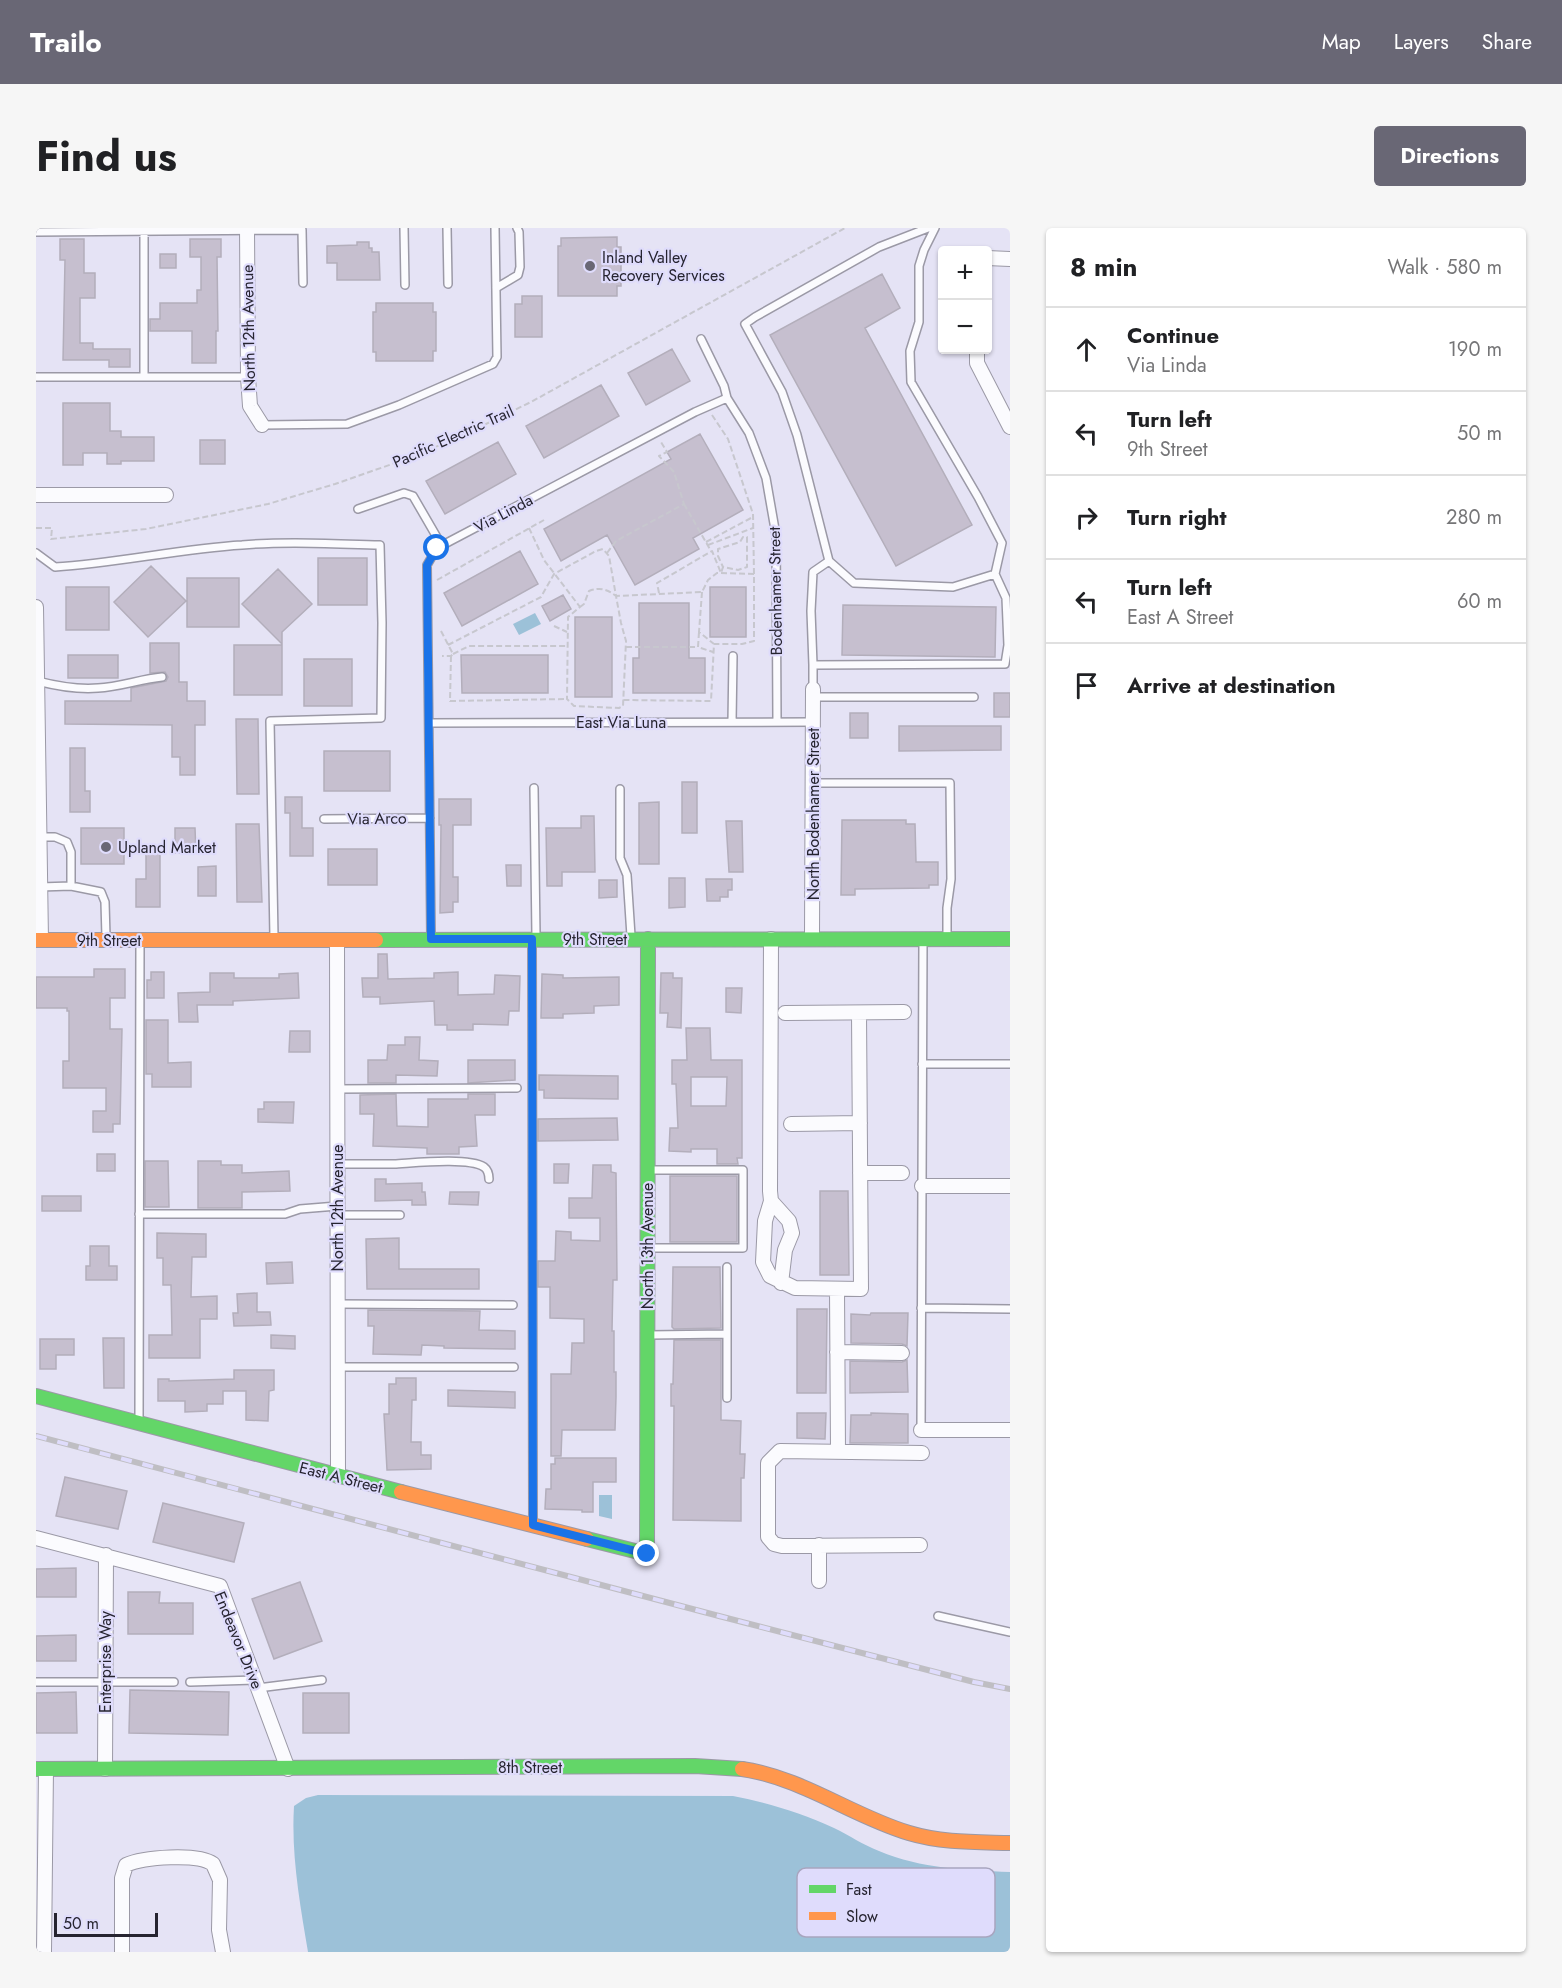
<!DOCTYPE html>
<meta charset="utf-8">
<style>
:root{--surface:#fff;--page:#f6f6f6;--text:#202124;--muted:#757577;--line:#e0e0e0;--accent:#696775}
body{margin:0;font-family:Jost,sans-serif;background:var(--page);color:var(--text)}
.controls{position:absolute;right:18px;top:18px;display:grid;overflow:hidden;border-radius:6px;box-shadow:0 2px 4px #0004}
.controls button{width:54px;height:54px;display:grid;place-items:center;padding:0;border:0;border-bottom:2px solid var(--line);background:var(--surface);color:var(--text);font:30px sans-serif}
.scale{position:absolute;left:18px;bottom:15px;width:104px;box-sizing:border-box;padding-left:6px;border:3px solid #262430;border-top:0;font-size:16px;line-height:21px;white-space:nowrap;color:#262430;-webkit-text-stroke:4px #dfdcfc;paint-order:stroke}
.stop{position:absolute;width:18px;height:18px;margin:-14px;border:4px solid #1a73e8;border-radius:50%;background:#fff}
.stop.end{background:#1a73e8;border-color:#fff;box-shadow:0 2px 6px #0008}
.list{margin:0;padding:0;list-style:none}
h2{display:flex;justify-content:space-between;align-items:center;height:78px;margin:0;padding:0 24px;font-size:26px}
h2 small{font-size:20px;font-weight:400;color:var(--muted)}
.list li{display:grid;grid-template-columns:39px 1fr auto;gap:18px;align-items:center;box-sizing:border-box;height:84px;padding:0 24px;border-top:2px solid var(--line)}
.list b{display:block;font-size:22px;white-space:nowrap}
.list p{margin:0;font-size:20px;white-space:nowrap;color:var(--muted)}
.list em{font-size:20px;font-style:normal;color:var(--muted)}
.icon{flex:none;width:33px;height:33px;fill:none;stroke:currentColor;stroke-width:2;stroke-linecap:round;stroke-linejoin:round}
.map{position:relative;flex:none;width:974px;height:1724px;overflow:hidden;border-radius:6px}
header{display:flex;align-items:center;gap:36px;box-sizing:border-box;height:84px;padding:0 30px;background:var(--accent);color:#fff}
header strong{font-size:28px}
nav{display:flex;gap:33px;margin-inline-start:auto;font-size:21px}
.intro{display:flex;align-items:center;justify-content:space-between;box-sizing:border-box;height:144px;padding:0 36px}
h1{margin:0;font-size:42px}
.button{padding:15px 27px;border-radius:6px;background:var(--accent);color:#fff;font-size:21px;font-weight:700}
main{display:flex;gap:36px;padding:0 36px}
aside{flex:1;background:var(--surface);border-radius:6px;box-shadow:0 2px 4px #0004}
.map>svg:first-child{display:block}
</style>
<header>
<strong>Trailo</strong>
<nav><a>Map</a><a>Layers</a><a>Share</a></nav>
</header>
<div class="intro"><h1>Find us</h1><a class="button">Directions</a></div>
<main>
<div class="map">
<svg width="974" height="1724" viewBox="0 0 974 1724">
<rect width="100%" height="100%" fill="#e5e3f5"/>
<path fill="#9cc1d8" d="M499,385L505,396L483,407L477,396Z
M563,1267H576V1291L563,1288Z
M282,1567L697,1568C733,1575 765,1585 798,1600C813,1607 827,1617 843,1623C886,1641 929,1642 974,1644V1724H272C264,1676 255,1627 258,1578L270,1570Z"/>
<path fill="#c6bfcf" stroke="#b3aebb" stroke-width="1.5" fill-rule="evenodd" d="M581,9V19H585V58H581V68H522V18H525V10Z
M24,11H48V45H59V70H44V115H57V121H94V139H73V132H27L29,32H24Z
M154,11H185V29H181L182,103H180V135H156V103H114V91H124V75H161V62H165V29H154Z
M321,14H333V20H336V24H343L344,52H301V35H291V18L321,17Z
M124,26H140V40H124Z
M846,46L864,80L829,100L936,297L860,338L734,107Z
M486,68H506V109H479V76H486Z
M340,75H397V84H400V123H397V133H340V124H337V84H340Z
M636,121L654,153L610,177L592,145Z
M565,157L583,188L508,230L490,198Z
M27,175H74V203H85V209H118V233H85V236H71V225H47V237H27Z
M664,206L707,282L657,310L663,321L599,357L571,307L525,333L508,301L635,231L631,224Z
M164,212H189V236H164Z
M462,214L480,246L409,286L390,253Z
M484,323L502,356L426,398L408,365Z
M282,330H331V377H282Z
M115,338L150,373L112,409L78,374Z
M242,341L276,376L246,404V416L206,376Z
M151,350H203V399H151Z
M30,359H73V402H30Z
M674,359H710V409H674Z
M527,367L535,381L514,393L506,378Z
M603,375H653V430H669V465H597V430H603Z
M807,377L960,379L959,429L806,427Z
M539,389H576V469H539Z
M114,415H143V454H151V473H169V497H159V547H144V529H136V497L29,496V473H95V460L130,453L132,449L129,444L114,445Z
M198,417H246V467H198Z
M32,427H82V450H32Z
M425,427H512V465H426Z
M268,431H316V478H268Z
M958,465H974V489H958Z
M814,485H832V510H814Z
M200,491H222L223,566H201Z
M863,498H965V522L863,523Z
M34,520H49V563H54V584H34Z
M288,523H354V563H288Z
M646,554H661V605H646Z
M249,569H266V600H277V628H254V585H249Z
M403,571H435V597H417V649H422V674H417V684L404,685L405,597H403Z
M623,574V636H603V575Z
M545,588H558L559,644H526V658H511L510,600H545Z
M806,592H870V596H879L880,634H902V657H893V660L819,661V667H805Z
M690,593H706L707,644H693Z
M200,596H223L226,674H201Z
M45,600H88V636H45Z
M139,600H159L160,625H139Z
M110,619H124V679H100V651H110Z
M292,621H341V657H292Z
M470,637H485V658H471Z
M180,638V668H162V639Z
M633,650H649V679L633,680Z
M670,651H696V662H692V669H684V673H671Z
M563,652H581V669L563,670Z
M342,726H351L352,751L398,750V745L422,744V767L458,766L459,747L484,748L483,783H473L472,797L437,796V802H411V797H399L398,773L344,776V769H327L326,750H342Z
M58,741H89V770H74V801H86L84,896H77V904H57V883H70V860H27V833H33V783H31V780H0V749H58Z
M115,744H128V770H111V752H115Z
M174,745H198V750H243V746L262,745L263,770L197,773V777H161L162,794H143L142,765L174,764Z
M625,745H637V750H646L645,800L631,799L632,785H624Z
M506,746L527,747V750L583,749V777L558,778V785L527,786V790H505Z
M690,760H706L705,785L690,784Z
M110,792H132V835L155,834V859H116V846H110Z
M650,800H674L675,832H706V930H701L702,936H681V921H655V924L633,923L634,900H642L640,856H636V832H651ZM655,849H691L690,878H655Z
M254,803H274V824H253Z
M369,809H384L383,832L402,833L401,848L360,847V855H332V832H351L352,817H369Z
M432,832H479V852L432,855Z
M503,847L582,848V871L508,870V862H503Z
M360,866L361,898L392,899V871H432V866H459V887H439L441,918L423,919V926H391V920L337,918L338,886H324V867Z
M228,874H258L257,895L222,894V881H228Z
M581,890L582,912L502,913V891Z
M61,926H79V943H61Z
M109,933H132L133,979H109Z
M162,933H185V937H206V945L253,943L254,963L206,964V980H162Z
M518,936H533L532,955H518Z
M557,937H575V944L580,945L581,1052H577L576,1103H578V1144H580V1169L579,1202H526L525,1228H515V1146H535L536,1115H548V1091L514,1090V1059H502V1033H519L520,1003L535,1004V1012L564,1013V990H533V970H556Z
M634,948H701V1014H634Z
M339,951H350V956L386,955V964H389L390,977H376V972L339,973Z
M784,963H812L813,1047H784Z
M414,964H443L442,977L413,976Z
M6,968H45V983H6Z
M121,1005L170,1006V1029H156L155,1069L181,1068V1091H164V1130H113V1107H136L135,1057H127V1030H121Z
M363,1010V1041H443V1061H331L330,1011Z
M54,1018H73V1038H81V1052H50V1038H54Z
M256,1034L257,1055L231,1056L230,1035Z
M637,1039H684L685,1100L638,1101L636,1099Z
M221,1065V1084H234L235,1097L198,1098L197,1085H202L201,1066Z
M761,1081H791L790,1165H761Z
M332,1082L444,1083L443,1102L479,1103V1121L408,1120V1118L386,1117L385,1127L337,1126L338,1098H332Z
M835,1085H872L871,1118L866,1116L815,1115V1086L834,1087Z
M235,1107L259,1108V1121L235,1120Z
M67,1110H88V1160H68Z
M4,1111H38V1127H20V1141H4Z
M638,1112H685V1192L705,1193L704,1226H709L708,1250H705V1293L637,1292L638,1178H635V1156H637Z
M871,1132L872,1164L814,1165V1133L866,1134Z
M198,1142H238V1162L233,1163L232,1193L210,1192V1163H187V1176H171V1183L149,1184V1173H122V1151H133V1153L198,1151Z
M360,1150H380V1172H376L375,1214H385V1227H395V1241L351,1242L348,1186H353V1156H360Z
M412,1162L479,1164V1180L412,1178Z
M761,1185H790L789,1211L761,1210Z
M835,1185L872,1186V1215H814L815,1187H835Z
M519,1230H580V1254H557V1284H546V1282L509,1281L510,1261H515V1236H519Z
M29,1249L91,1263L82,1301L20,1288Z
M127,1275L208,1295L198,1334L117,1314Z
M40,1340V1369H0V1341Z
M264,1354L286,1413L238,1431L216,1371Z
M92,1364H124L123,1375H157V1406H92Z
M40,1407V1433H0V1408Z
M94,1462L193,1464L192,1507L93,1505Z
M40,1464L41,1505H0V1465Z
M267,1465H313V1505H267Z"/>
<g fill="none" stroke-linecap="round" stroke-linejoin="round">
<g stroke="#9b99a6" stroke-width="10">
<path id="lane" d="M368,0L369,57
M411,0L412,56
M892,0L843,19L719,89L709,96L746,164L761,207L793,333L818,355L917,359L959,346L966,315L942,269L875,154L874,123L883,94V38L888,22L899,0
M108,3V148
M0,4L266,2L267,55
M460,60L482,47L484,39L483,4L481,0
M665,111L688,158L691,170L713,205L730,250L740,307L741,494
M0,149H212
M226,197L311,196L363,177L457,136L461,129L459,0
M322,281L368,265L377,268L406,318
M0,325L19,339C81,335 143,321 206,317C252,313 298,316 344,317L346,395L345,490L234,493L238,709
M777,437L775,383L777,344L793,333
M1,453C21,458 41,462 62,460C83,459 105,451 126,449
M777,461V437L969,436L972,417L970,370L959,346
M777,469H938
M696,494L697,428
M393,495L777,494
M776,555H914L915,651L911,680V709
M498,560L500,708
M584,561V630L591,647L595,708
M288,591L394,590
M3,609H19L31,614L35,624V658
M4,659L35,658L65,664L69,674L70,709
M395,711L391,337L401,320L659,184L691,170
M496,713L497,1296
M886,836H974
M301,861L481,860
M301,936C320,936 339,936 358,936C378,935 432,929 448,939C452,942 453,946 453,951
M613,942H707V1020H614
M103,986H249L264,981L301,978
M301,987H364
M301,1076L477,1077
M885,1080L974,1081
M613,1107L691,1106
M301,1139H478
M691,1170V1039
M103,1192L104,715
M885,1202L887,714
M902,1388L974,1404
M0,1454H138
M154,1454L219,1452
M222,1460L286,1452"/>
</g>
<g stroke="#9b99a6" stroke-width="16">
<path id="street" d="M211,0L212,149L214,178L226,197
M951,30L974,31
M941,122V135L974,199
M0,267H130
M0,379L5,712
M735,711L734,963L735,973L729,993L727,1034L734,1048L759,1060L825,1061L823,785
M776,711L777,461
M301,712L302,1248
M749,785L868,784
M755,896L824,895
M824,945H866
M886,958H974
M735,973L753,993L756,1005L749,1022L745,1055
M801,1061L802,1224
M801,1124L866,1125
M885,1202H974
M0,1310L184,1358L252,1541
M783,1317V1353
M884,1317L746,1318L738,1316L732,1309V1235L744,1223L886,1225
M69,1541L70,1327
M8,1724L10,1541
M86,1724V1650L90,1637C107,1629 162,1625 177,1636L184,1652L183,1702L187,1724"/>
</g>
<g stroke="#9b99a6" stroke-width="16">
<path id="fast" d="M340,712L974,711
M0,1168L365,1264
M551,1311L611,1326L612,711
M0,1541L659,1538L706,1541"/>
</g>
<g stroke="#9b99a6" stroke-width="16">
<path id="slow" d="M0,712H340
M365,1264L551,1311
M706,1541C767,1550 816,1588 873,1605C906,1615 940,1614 974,1615"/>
</g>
<path stroke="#c7c7ce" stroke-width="2" stroke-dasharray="6 3" stroke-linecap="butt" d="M676,187L692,211L717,286L718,346
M648,276L675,323
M0,300H16L15,311L110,301L232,276L299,256L359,235L417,212L495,174L809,0
M493,300L508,332L544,379L532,389L531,471L538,478L583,480L587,478L590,413L585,395L580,368C571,361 564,359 553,363L548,376L544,379
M670,314L715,290
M672,317L717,300
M571,325L580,313L648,276L638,244L623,228L631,224L625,214
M401,352L508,292
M666,364L663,404L678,416
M623,365L621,355L676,323L685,345L687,339L702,342L711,339V309H707L704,314L682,321V328L687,339
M518,398L531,404
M405,403L417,426L415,428H406
M663,404L662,419L677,424
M412,417L505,369L518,346L560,323L567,321L573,328L580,368L666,364L672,352L681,345L718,346V413L706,416H678L675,473L587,472
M590,419H662
M417,426L433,418H531
M415,428L414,473L531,471"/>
<use href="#lane" stroke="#fbfbfe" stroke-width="7"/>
<use href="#street" stroke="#fbfbfe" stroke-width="14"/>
<use href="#fast" stroke="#63d668" stroke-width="14"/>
<use href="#slow" stroke="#ff974d" stroke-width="14"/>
<g stroke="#bfbec3" stroke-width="6">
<path id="rail" d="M0,1208L683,1388L938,1454L974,1461"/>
</g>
<use href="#rail" stroke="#dfdcfc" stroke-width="4" stroke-dasharray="11" stroke-linecap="butt"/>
</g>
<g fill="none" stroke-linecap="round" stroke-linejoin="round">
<path stroke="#1a73e8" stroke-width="8" d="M401,320L391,337L395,711H496L497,1297L611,1326"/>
</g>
<g fill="#696775" stroke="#dfdcfc" stroke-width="2">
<circle cx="554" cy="38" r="6"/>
<circle cx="70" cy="619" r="6"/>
</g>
<g text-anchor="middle" stroke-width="4.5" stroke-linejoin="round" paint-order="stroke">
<g font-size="16" fill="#262430" stroke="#dfdcfc" text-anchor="start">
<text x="566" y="35">Inland Valley<tspan x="566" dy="18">Recovery Services</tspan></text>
<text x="82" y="625">Upland Market</text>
</g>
<g font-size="16" fill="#262430" stroke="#dfdcfc">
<text transform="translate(212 100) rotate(-91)" y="6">North 12th Avenue</text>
<text transform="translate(417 208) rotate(-24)" y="6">Pacific Electric Trail</text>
<text transform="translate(467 285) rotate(-28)" y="6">Via Linda</text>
<text transform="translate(739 363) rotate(-91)" y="6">Bodenhamer Street</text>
<text x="585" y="500">East Via Luna</text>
<text transform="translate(777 586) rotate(-90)" y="6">North Bodenhamer Street</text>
<text transform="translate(341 590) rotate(-1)" y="6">Via Arco</text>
<text x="559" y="717">9th Street</text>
<text x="73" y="718">9th Street</text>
<text transform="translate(301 980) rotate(-90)" y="6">North 12th Avenue</text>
<text transform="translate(611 1018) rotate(-90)" y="6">North 13th Avenue</text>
<text transform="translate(305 1249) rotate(14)" y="6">East A Street</text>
<text transform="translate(203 1412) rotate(68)" y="6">Endeavor Drive</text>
<text transform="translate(69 1434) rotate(-90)" y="6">Enterprise Way</text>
<text x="494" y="1545">8th Street</text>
</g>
</g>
<rect x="761" y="1640" width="198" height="69" rx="9" fill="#dfdcfc" stroke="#a8a5bf" stroke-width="1.5"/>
<rect x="773" y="1657" width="27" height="8" fill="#63d668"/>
<rect x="773" y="1684" width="27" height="8" fill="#ff974d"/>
<g font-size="16" fill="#262430">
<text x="810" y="1667">Fast</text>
<text x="810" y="1694">Slow</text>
</g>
</svg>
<div class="controls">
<button>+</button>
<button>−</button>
</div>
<div class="scale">50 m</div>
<div class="stop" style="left:401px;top:320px"></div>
<div class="stop end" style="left:611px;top:1326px"></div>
</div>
<aside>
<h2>8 min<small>Walk · 580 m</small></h2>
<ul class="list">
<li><svg class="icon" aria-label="ahead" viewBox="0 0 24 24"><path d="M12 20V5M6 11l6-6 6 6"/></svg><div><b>Continue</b><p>Via Linda</p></div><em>190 m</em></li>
<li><svg class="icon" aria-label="left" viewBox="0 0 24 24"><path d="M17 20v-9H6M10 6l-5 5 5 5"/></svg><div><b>Turn left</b><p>9th Street</p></div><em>50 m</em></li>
<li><svg class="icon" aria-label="right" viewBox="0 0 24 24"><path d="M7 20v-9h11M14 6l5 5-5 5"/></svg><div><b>Turn right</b></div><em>280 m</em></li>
<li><svg class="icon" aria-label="left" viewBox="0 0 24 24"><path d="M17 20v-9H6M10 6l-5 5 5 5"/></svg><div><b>Turn left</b><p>East A Street</p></div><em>60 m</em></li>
<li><svg class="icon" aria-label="arrive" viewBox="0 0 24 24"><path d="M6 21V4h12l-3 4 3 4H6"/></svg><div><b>Arrive at destination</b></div></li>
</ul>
</aside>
</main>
